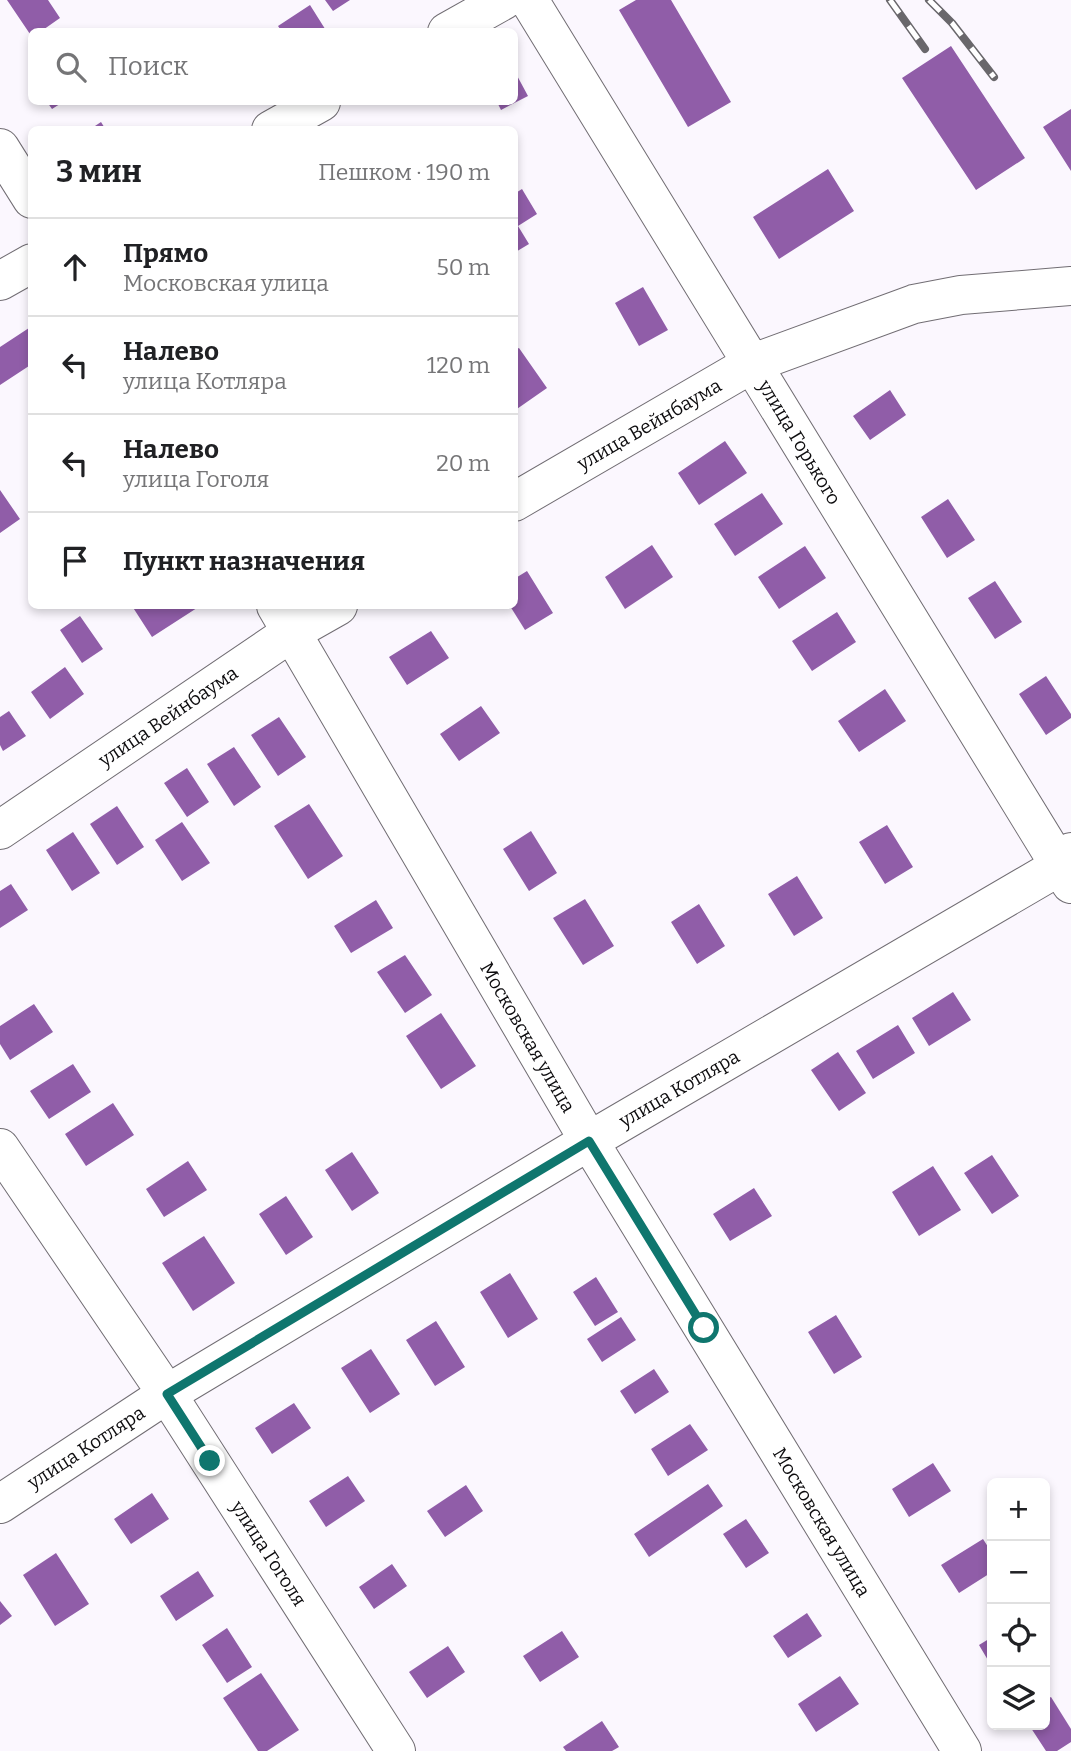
<!DOCTYPE html>
<html lang="ru">
<meta charset="utf-8">
<style>
:root{--surface:#fff;--page:#f6f6f6;--text:#202124;--muted:#757577;--line:#e0e0e0}
body{margin:0;font-family:Bitter,serif;background:var(--page);color:var(--text)}
.controls{position:absolute;right:21px;bottom:21px;display:grid;overflow:hidden;border-radius:10px;box-shadow:0 4px 10px #0003}
.controls button{width:63px;height:63px;display:grid;place-items:center;padding:0;border:0;border-bottom:2px solid var(--line);background:var(--surface);color:var(--text);font:35px sans-serif}
.stop{position:absolute;width:21px;height:21px;margin:-16px;border:5px solid #0f766e;border-radius:50%;background:#fff}
.stop.end{background:#0f766e;border-color:#fff;box-shadow:0 2px 7px #0008}
.list{margin:0;padding:0;list-style:none}
h2{display:flex;justify-content:space-between;align-items:center;height:91px;margin:0;padding:0 28px;font-size:30px}
h2 small{font-size:23px;font-weight:400;color:var(--muted)}
.list li{display:grid;grid-template-columns:46px 1fr auto;gap:21px;align-items:center;box-sizing:border-box;height:98px;padding:0 28px;border-top:2px solid var(--line)}
.list b{display:block;font-size:26px;white-space:nowrap}
.list p{margin:0;font-size:23px;white-space:nowrap;color:var(--muted)}
.list em{font-size:23px;font-style:normal;color:var(--muted)}
.icon{flex:none;width:38px;height:38px;fill:none;stroke:currentColor;stroke-width:2;stroke-linecap:round;stroke-linejoin:round}
.map{position:relative;flex:none;width:1071px;height:1751px;overflow:hidden}
.search{position:absolute;background:var(--surface);box-shadow:0 4px 10px #0003;left:28px;top:28px;width:490px;height:77px;display:flex;align-items:center;gap:18px;box-sizing:border-box;padding:0 24px;border-radius:10px;color:var(--muted);font-size:26px}
.panel{position:absolute;background:var(--surface);box-shadow:0 4px 10px #0003;left:28px;top:126px;width:490px;height:483px;border-radius:10px}
.map>svg:first-child{display:block}
</style>
<div class="map">
<svg width="1071" height="1751" viewBox="0 0 1071 1751">
<rect width="100%" height="100%" fill="#fbf7fe"/>
<path fill="#905da8" d="M7,0H48L60,18L40,32H32V37Z
M325,0H350L333,11Z
M636,0H671L731,102L688,127L619,10Z
M310,5L327,32H282L278,26Z
M951,46L1025,158L976,190L902,78Z
M514,70L528,96L501,110L497,102H514Z
M47,102H63L52,109Z
M1071,109V171L1043,127Z
M101,122L106,130H89Z
M828,169L854,211L779,259L753,217Z
M522,189L537,214L518,226L529,244L514,253V194Z
M643,287L668,330L639,346L615,303Z
M32,326V364L0,385V347Z
M519,348L547,388L514,411V350Z
M890,390L906,415L870,440L853,416Z
M725,441L747,473L699,505L678,473Z
M0,490L20,519L0,533Z
M762,493L783,524L735,556L714,524Z
M948,499L975,540L947,558L921,517Z
M652,545L673,577L625,609L605,577Z
M805,546L826,578L779,609L758,577Z
M527,571L553,613L525,630L510,606H514V579Z
M995,581L1022,622L995,639L968,598Z
M132,606H200L152,637Z
M837,612L856,642L812,671L792,641Z
M80,616L103,649L82,663L60,630Z
M431,631L449,658L407,685L389,657Z
M65,667L84,694L50,719L31,692Z
M1046,676L1071,714V718L1046,735L1019,694Z
M885,689L906,721L859,752L838,721Z
M481,706L500,733L459,761L440,734Z
M9,711L26,736L3,751L0,745V717Z
M279,717L306,757L278,776L251,735Z
M234,747L261,787L234,806L207,764Z
M187,768L209,802L187,817L164,783Z
M309,804L343,856L308,879L274,826Z
M117,806L144,847L117,865L90,824Z
M182,822L210,863L182,881L155,840Z
M887,825L913,867L885,884L859,842Z
M531,831L557,873L529,891L503,849Z
M73,832L100,873L72,891L46,850Z
M797,876L823,918L794,936L768,894Z
M11,884L28,910L0,928V891Z
M585,899L614,946L583,965L553,918Z
M376,900L393,928L351,953L334,926Z
M699,904L725,946L697,964L671,922Z
M405,955L432,995L405,1013L377,972Z
M953,992L971,1020L929,1046L912,1018Z
M34,1004L53,1032L10,1060L0,1044V1026Z
M441,1013L476,1066L441,1089L406,1036Z
M898,1025L915,1053L873,1079L856,1051Z
M838,1052L866,1093L839,1111L811,1070Z
M73,1064L91,1092L49,1119L30,1091Z
M113,1103L134,1135L86,1166L65,1134Z
M352,1152L379,1193L352,1211L325,1170Z
M992,1155L1019,1196L992,1214L964,1173Z
M188,1161L207,1190L164,1217L146,1189Z
M933,1166L961,1210L919,1236L892,1192Z
M754,1188L772,1216L730,1241L713,1214Z
M286,1196L313,1237L286,1255L259,1214Z
M204,1236L235,1283L193,1311L162,1263Z
M510,1273L538,1319L508,1338L480,1292Z
M596,1277L618,1312L595,1326L573,1292Z
M836,1315L862,1357L834,1374L808,1332Z
M621,1317L636,1340L602,1362L587,1339Z
M436,1321L465,1367L435,1386L406,1340Z
M371,1349L400,1394L370,1413L341,1368Z
M654,1369L669,1392L635,1414L620,1391Z
M294,1403L311,1428L272,1454L255,1428Z
M690,1424L708,1450L668,1476L651,1449Z
M933,1463L951,1491L909,1517L892,1489Z
M348,1476L365,1501L326,1527L309,1501Z
M708,1484L723,1506L649,1557L634,1534Z
M466,1485L483,1511L445,1537L427,1511Z
M152,1493L169,1519L131,1544L114,1519Z
M746,1519L769,1553L746,1568L723,1534Z
M983,1539L992,1553V1572L959,1593L941,1565Z
M56,1553L89,1604L55,1626L23,1575Z
M392,1564L407,1586L374,1609L359,1587Z
M198,1571L214,1596L176,1621L160,1596Z
M0,1601L12,1616L0,1625Z
M807,1613L822,1636L788,1658L773,1636Z
M227,1628L252,1667L227,1683L202,1645Z
M562,1631L579,1657L540,1682L523,1656Z
M992,1637V1667L979,1645Z
M448,1646L465,1672L427,1698L409,1672Z
M261,1673L299,1730L267,1751H258L223,1698Z
M840,1676L859,1704L816,1732L798,1704Z
M1051,1697L1071,1729V1742L1057,1751H1046L1029,1725H1045V1700Z
M602,1721L619,1747L612,1751H566L563,1747Z"/>
<g fill="none" stroke-linecap="round" stroke-linejoin="round">
<g stroke="#716d73" stroke-width="40">
<path id="minor" d="M529,0L1071,884
M447,32L504,0
M271,130L321,102
M0,148L32,199
M0,281L32,263
M514,502L753,363L914,304L961,295L1071,286
M276,606L589,1141L962,1751
M0,830L292,632L338,606
M0,1148L167,1394L396,1751
M0,1504L167,1394L589,1141L1060,866L1071,852"/>
</g>
<use href="#minor" stroke="#fff" stroke-width="38"/>
<g stroke="#69676b" stroke-width="8">
<path id="rail" d="M890,0L925,49
M929,0L952,23L994,77"/>
</g>
<use href="#rail" stroke="#fff" stroke-width="5" stroke-dasharray="16" stroke-linecap="butt"/>
</g>
<g fill="none" stroke-linecap="round" stroke-linejoin="round">
<path stroke="#0f766e" stroke-width="9" d="M210,1461L167,1394L589,1141L704,1328"/>
</g>
<g text-anchor="middle" stroke-width="7" stroke-linejoin="round" paint-order="stroke">
<g font-size="19" fill="#0d0c0e" stroke="#fff">
<text transform="translate(649 424) rotate(-30)" y="7">улица Вейнбаума</text>
<text transform="translate(800 442) rotate(59)" y="7">улица Горького</text>
<text transform="translate(168 716) rotate(-34)" y="7">улица Вейнбаума</text>
<text transform="translate(528 1037) rotate(60)" y="7">Московская улица</text>
<text transform="translate(679 1088) rotate(-30)" y="7">улица Котляра</text>
<text transform="translate(86 1447) rotate(-33)" y="7">улица Котляра</text>
<text transform="translate(822 1522) rotate(59)" y="7">Московская улица</text>
<text transform="translate(269 1553) rotate(57)" y="7">улица Гоголя</text>
</g>
</g>
</svg>
<div class="controls">
<button>+</button>
<button>−</button>
<button><svg class="icon" aria-label="locate" viewBox="0 0 24 24"><circle cx="12" cy="12" r="6"/><path d="M12 2v4M12 18v4M2 12h4M18 12h4"/></svg></button>
<button><svg class="icon" aria-label="layers" viewBox="0 0 24 24"><path d="M12 4l9 5-9 5-9-5zM3 14l9 5 9-5"/></svg></button>
</div>
<div class="stop" style="left:704px;top:1328px"></div>
<div class="stop end" style="left:210px;top:1461px"></div>
<div class="search"><svg class="icon" aria-label="search" viewBox="0 0 24 24"><circle cx="10" cy="10" r="6"/><path d="M15 15l6 6"/></svg>Поиск</div>
<section class="panel">
<h2>3 мин<small>Пешком · 190 m</small></h2>
<ul class="list">
<li><svg class="icon" aria-label="ahead" viewBox="0 0 24 24"><path d="M12 20V5M6 11l6-6 6 6"/></svg><div><b>Прямо</b><p>Московская улица</p></div><em>50 m</em></li>
<li><svg class="icon" aria-label="left" viewBox="0 0 24 24"><path d="M17 20v-9H6M10 6l-5 5 5 5"/></svg><div><b>Налево</b><p>улица Котляра</p></div><em>120 m</em></li>
<li><svg class="icon" aria-label="left" viewBox="0 0 24 24"><path d="M17 20v-9H6M10 6l-5 5 5 5"/></svg><div><b>Налево</b><p>улица Гоголя</p></div><em>20 m</em></li>
<li><svg class="icon" aria-label="arrive" viewBox="0 0 24 24"><path d="M6 21V4h12l-3 4 3 4H6"/></svg><div><b>Пункт назначения</b></div></li>
</ul>
</section>
</div>
